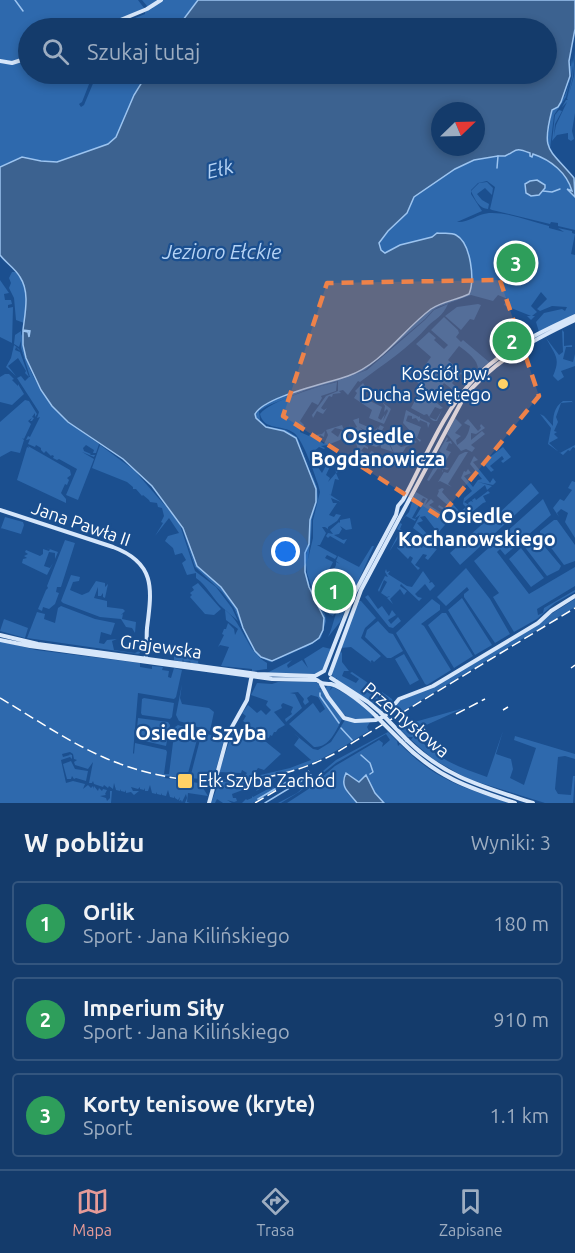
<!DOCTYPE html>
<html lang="pl">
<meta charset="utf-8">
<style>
:root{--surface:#143b6b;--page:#214673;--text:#f1f3f6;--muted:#9dadc1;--line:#33557e;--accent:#e69b98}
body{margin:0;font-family:Ubuntu,sans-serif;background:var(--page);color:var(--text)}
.compass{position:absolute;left:431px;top:102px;width:54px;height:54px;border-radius:50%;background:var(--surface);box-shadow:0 3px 9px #0003;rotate:67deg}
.you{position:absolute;left:286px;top:552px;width:21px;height:21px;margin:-15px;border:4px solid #fff;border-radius:50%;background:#1a73e8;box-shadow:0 0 0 9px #1a73e833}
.badge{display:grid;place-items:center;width:39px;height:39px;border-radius:50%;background:var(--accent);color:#fff;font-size:20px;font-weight:700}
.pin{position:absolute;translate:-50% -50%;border:3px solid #fff;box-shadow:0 2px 6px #0006}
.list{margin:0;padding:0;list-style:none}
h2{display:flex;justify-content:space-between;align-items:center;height:78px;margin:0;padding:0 24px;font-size:26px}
h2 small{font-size:20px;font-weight:400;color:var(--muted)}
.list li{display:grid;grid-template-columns:39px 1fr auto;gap:18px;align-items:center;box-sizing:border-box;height:84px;margin:0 12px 12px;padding:0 12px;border:2px solid var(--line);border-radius:6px}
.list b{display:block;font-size:22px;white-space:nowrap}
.list p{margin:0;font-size:20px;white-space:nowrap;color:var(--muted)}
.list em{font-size:20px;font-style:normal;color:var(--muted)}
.icon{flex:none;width:33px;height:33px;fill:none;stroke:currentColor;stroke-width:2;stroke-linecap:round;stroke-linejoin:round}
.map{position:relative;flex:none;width:575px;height:803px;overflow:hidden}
.search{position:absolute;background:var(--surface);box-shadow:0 3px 9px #0003;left:18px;right:18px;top:18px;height:66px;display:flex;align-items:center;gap:15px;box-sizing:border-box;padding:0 21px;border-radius:33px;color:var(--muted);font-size:22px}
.sheet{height:366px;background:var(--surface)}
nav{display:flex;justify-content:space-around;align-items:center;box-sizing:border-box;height:84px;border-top:2px solid var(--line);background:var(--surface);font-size:16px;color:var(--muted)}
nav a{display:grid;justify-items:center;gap:3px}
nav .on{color:var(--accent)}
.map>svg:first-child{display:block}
</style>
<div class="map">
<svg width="575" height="803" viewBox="0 0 575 803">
<rect width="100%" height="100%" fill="#1b4f8f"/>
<path fill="#2e69ad" d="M0,0H138L144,8L111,23L109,21V24L98,28H28V57C18,60 10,63 0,59Z
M142,0H214L189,28H124L127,27L125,22L145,14V12L153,8L152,6H147Z
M575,50L573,77L568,97L574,76L575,57V113L572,131L574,139L571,141L568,139V133L557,135L552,141L555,115L559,110L562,111L555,124L554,136L556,125L567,102L562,107L566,100H568L567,99L572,77L573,66L566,97L554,115L550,149L547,140L552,111C565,102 572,83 569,66H571L572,59L573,64Z
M28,59V74H93L82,102L79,104L81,107L84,105L97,74H153L126,126L108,144L48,165L0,173V63L8,64Z
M515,149L530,153V156H532L533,154C551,160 566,173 572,191L566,189L575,197V230L558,226V223L551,222L550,224L492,210L490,209L495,187L487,181L478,183L471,190V194L482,211L457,222C468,223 477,214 489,213C508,212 530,221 549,226V228L564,232L558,228L572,231V233L575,234L571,254L575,255V314L539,332L536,322L544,313L562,309L565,311L567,307L552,306L540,311L537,309L547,299L541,292L531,306L537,312L532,316H535L531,320L527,316H531L504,305L506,301L509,302L510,300L498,295L493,301L471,295L438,307L433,310L425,319L365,370L345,379L306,390L267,406L259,411L260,420L266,426L286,430L297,437L317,487L318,499L312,519L311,538L306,572L311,591L325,614L326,621L321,638L303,649C311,641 323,639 324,623C325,608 308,590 305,573C303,561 307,553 309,542C311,534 309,526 310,519C312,512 316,505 316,497C317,485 307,461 302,449C291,422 258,436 255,414C265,396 333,382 353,374C384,362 404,329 431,309C443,301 457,300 469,294C475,280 471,242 456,235C451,232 443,234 437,233L432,237L400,245L385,253L381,250L380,243L388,231L407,214L414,197L455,169L474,160L505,156Z
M487,182L493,188L492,195L485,188L477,194L482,200L489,204L488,209C480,209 475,200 471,191L479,183Z
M12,272H16C29,285 26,305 24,323L16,320L14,298L9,288L11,283L9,278Z
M0,280L9,293L4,294L5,300H11L12,304L8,305V308L13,307L12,343L0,337Z
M448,304C443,316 435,319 428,326C410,347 384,364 360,382L358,381L348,395L343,390L339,391L341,393L333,394L332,397L329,396L321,408L324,410L327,408L323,414L317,411L313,418L312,415L326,396L338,391V381L367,370L425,320L434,310Z
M478,304L481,305L474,320L470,319L461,330L445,316L457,307Z
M444,317L458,330L459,333L456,337L461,342L463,340L489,362L478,371C479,360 468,353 459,346L448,360L457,368V370L469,377L476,373L470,380L466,375L459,374L452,383L456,387L453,390L444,383L434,396L448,408L412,378L414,376L416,378L419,375L421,377L431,368L426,364L431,357L416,344L429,332L436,338L434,340L444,349L448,345L431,330Z
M562,330L564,332V346L572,345V347H566L563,359L573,362L575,354V366L561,371L564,377L558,381L553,376C561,358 555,355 546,338L559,355L563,352Z
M21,331V336L23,331C21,381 62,419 99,444L96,453H93L94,450L86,445L83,448L84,451L91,454L90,455H95L94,457L82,452L94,459L78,500L66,495L77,469L59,459L57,460L53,458L54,456L52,455L51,456L46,451L44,453L41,450V448L36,445L35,447L28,444L30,439L26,440L28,436L30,437L40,417L37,418L39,412L17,378L21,376L25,381L29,377L25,373L26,371L18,358L8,366L16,376L6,367L11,358L14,345L19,349L20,351L16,347L15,350L20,352L29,377H30L21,348V341L19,347L14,344L15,335Z
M5,374H9L14,379L12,380L18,386V384L24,394L12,405L0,402V377Z
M337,382L336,391L321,396L322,398L318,405L312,402L300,421L304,425L303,428L300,427V432L309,436L310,434L311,436L322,434L325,431L324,437L320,435L317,439L324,444L328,435L326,430L342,425L344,430L335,428L331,432L338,437L341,431L344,433L340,440L330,444L329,442L328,445L321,446L325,448L324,449L319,447L312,453L313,460L322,473L331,456L338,455L345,460L344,462L339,458L337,459L334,458L326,475L330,478L328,482L336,473L335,468L338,462L345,467L347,460L349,463L347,467L336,473L339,480L335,479L331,495L329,494L341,502L331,498L333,503H337L329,515L334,517L336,514L341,515L337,521L335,520L337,521L328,527V529L325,527H322L326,533L320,545H317L337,556L335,559L327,555L325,558L333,562L319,590H324L336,565V562L340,564L336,561L338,556L359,567L372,546H374L340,622L328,637C333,627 334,616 339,606L333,616L325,612L314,594L307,573V563L313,538V520L320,492L318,484C314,472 303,440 294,433C282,424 264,431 260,414C270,401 319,386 337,382Z
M363,383L365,386L361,394L362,397L382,407L378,418L381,420L385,414L383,421L388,411L387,409L384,412L385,406L382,402L391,409L384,424L369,418L372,410L354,398L357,393L355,391Z
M417,387L443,408L440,409L435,407L429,417L436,420L442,410L437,421C431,422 429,416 427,414L424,415L411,408L420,391Z
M25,400L29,401L37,414L35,417V413L32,417L34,418L32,421H30L32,418L28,421L31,424L24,439L22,438L24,440L20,453L11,451L0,457V422Z
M563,401H572L573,404L572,402L561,403L556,417L558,422L554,431L557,432L554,434L558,438L549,443L560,453L575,445V448L573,447L570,451L568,450L563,455L548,444L551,428L540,414L544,416L553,426C553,416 554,407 563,401Z
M406,410L419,417L420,416V418L430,423L428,428L427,423L420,420L419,422L416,418L412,419V416L405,415H408L406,421L421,427L417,438L421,440L420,442L403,423Z
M359,418V423L375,430L379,426L376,431L373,430L370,433L359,427L364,431L362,433L358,432L356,436L363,440L365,436L364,433L368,436L369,434L379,437L375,436L372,440L379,444L381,440L380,437L382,438L383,441L380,445L376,447L353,438L349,424L352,431L356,430L355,428L357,427L353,420Z
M455,418L462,425L455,433L461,436L456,440L457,445C465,440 468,436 470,426L464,423L468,419L478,431L481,428L480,426L481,424L485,428L476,434L471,433V440L482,431L485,434L471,445L475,448L472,452L466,449L461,451L447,434Z
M380,425L384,427L381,432L385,437L401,447L412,444L411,439L417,442L406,447L403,452L394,453L389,442H385L389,444L393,452L381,448C379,438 389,446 376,433L378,430L381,431L378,429Z
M447,437L448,439L446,442L451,441L452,444L449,443L446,450L451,452L442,467L449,468L447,470L438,466L443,471L442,472V470L438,468L429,481L427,480L442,453L439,451Z
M355,439L368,447V449L364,447L361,451L369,455L371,451L374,452L365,469H363Z
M100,445L134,470L175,517L180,525L195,571L216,587L232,608L238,621C233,617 228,612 223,608C213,600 208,586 196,578V573L187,575L182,563L186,560L182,553L175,555L173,548L165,541L168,536L179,533L169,518L155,536L163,523L161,522L164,516L162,508L158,507L157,503L150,502L149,500L143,495L142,496L136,489H133V487L127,482L92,468Z
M28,446L70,470L71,475L67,478L69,480L67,485L65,484L61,493L66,499V503L17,480L27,447L29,448Z
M503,447L511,457L503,463L501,461L504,459L502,456L490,466L494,470L491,472L485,465L487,463L485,461Z
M465,452H468L448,484L452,487L440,481L438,482L444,472L448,473L459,455Z
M474,456L478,460L473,462L490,483L493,478L496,482L493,485L478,482L492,486L487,490L485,485L464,502L469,505L468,503L471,501L473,502L472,500L475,498L476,500L488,491L490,493L483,496L486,502L483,503L465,518V521H460L456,517L458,514L437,496L439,491L438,490L442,488L444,489L442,492L460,512L466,507L463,504L464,498L472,491L461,478L464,471L466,472L468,469L471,473L464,476L473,487L478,480L482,479L470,464Z
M572,481L575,482V538L565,522L568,513L561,509L557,513L559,517L553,508L560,499L564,501L572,490L568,488Z
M531,483L539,493L460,565L450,553L488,519L487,518L494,513L496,516Z
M416,492L428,499L425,505L431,499L434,502L429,505L441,513L443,510L438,507L439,505L447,510L445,515L450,519L438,533L425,516L420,517L423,521L417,523L439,547L413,528L420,515L415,518L426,499L423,498L412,518L416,519L415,521L406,516L401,521L409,512L412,502H410Z
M543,499L551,515L505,555L500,549L497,552L529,594L575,567V586L537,609L538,615L543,613L544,608L575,590V592L555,603L537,619L514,632L493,597L499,593L474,561Z
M5,517L23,522L24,525L21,534L1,528L0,531Z
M350,518L352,529L346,530L340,526L342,529L339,534L334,535L343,540L347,539L344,544L330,536L328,538L326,536L328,533L333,534L330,530L339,522L340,523V520Z
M554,520H557L575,545V561L564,565L540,533V531Z
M400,523L402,524L400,529L413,536L410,537L408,540L422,548L424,543L437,549L428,560L425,558L427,555L423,554L415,565L420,568L418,570L411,562L413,558L410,556L408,559L397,548L400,544L402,545L401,543L404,538L406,539L404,537L406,534L402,532L389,552L400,531L397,529Z
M181,525L194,561L223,590L237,609L243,628L255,651L261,657L270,661L300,650L270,662L258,656L255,652L247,639L234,608L222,592L195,567Z
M535,535L561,566L559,570L547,576L524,546Z
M65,540L75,543L61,587H57L56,592L59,593L55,604L49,609L43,607L42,611L38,609L46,590L48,588L47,586Z
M44,547L58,552L55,559V553L49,552L44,566L50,568L53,563L47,575L22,563L23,559L27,558L24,556L28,554L25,552L26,550L40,556L43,554V549L49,551L50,549Z
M521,548L544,578L531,587L509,559Z
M466,568L490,599L510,634L495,643L464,597V594L469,590L467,587L446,606L437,597Z
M386,569L387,572L390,571L388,574L407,586L412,587L423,571L430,581L429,583L432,582L435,586L430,591L425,584L415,594L418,597L422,598L419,601L401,584L400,586L407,591L404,595L400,589L390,599L393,604L387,598L390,596L387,597L381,593L387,582L384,580L379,592L378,590L385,576L388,577L385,572Z
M71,575L80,577L79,581L73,582L70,590L82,595L89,592L96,581L105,583V587L108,584L105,598L103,597V593L101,596H98V587L94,598L107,601V607L123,609L125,611L121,615L123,614L122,619L136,622L135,633L132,628L126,627L121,619L100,617L63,603L61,601Z
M198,583L221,609L214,615L205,614L190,597L192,595L190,593L194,590L192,587Z
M368,595L378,609L382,606L389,616L392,610L396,615L388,620L391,624L398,617L401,621L393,628L389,627L365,597Z
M462,598L492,645L475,655L448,610Z
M432,599L440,605V610L421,624L424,626L451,670L427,685L425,684L396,633Z
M575,599V607L390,719L387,716L399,701L436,686Z
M358,601H361L376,618L365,628L361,638L381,656L374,662L372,660L370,662L372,663L351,647L341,648Z
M61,606L95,619L115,623L111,635L101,632L99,643L104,644L107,640L117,639L112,641L114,650L135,653L139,651L140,646L137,643L133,644L132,642H141L140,653L138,654L27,638L37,612L45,614L44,619L55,623L58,608Z
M225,610C244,624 246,651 267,663V669L252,671V669L221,666L229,647L220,645L218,647L224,635L222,634L224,629H226L228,623L234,629L235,635L238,629L226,620Z
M442,613H446L473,656L454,668L428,625Z
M4,619L28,628L25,638L0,631Z
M378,621L389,633L393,634L403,651L391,658H387L365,637L367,630Z
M0,641L36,650L140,663V667L152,669V666L163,667L162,670L169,671L168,677L171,678L174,668L182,670L176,697L174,699L138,693L133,753L134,754L135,743L166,750L167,752L164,774H169L175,727L178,725L199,732L187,777L190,778L202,732L224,740L213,780L165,776V778L212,785L203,788L208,796L188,793L187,802L190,803H185L187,798L186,794L182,802L181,800L179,801L180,797L178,800L175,798V796L174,798L170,797L168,790L166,796L162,795V793L161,795L157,794V792L156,794L152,793L150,785L148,791H145V788L144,790L140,789V787L138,789L131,787L133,791H139L134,795L131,792L126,793V790L125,792L121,791V789L120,791L116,790L114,783L113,789L109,786L108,788L104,785L103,787L94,784L93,781L92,783H89L93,762L88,769L75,765L74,762L77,760L74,759L73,754L70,752L62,754L63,757L70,755L69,754L72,755V759L70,757L61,760L66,783L73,781L85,784L83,789L88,785L91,788L93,786V789L94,786L98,791L99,788L102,791L103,789L107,790L105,794L106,795L100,796L106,798L107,801L110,798V791H112L111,803H0Z
M181,646L200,649L198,663L203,665L191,663L190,661L184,662L183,659L182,662L174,660V655L177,656Z
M323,647L331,649L324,669L316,674L267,673L292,660L287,665L288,668L302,660L308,668L304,659Z
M340,651L342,653V662L349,671H344L342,676L356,683L359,679L350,673L352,672L380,691L377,697L379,699L382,692L392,699L393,703L385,714L384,709L382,711L337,681V678L335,680L331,673Z
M404,654L419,680L410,685L395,659Z
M315,681L323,688L318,689L323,690L342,719C336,731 329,748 314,747L289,724L313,703L320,713L325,709L318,697L311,695L307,698L309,702L305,705L303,702L304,699L298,692L290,693L295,694L302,708L286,722L285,719L292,714L291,712L293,707L283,703L281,705L282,708L274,712L285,725L278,729L276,732H274L272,736L270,735L269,738L262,736L243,721L246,716L242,713L248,705L257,713L261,710L266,715L271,710L266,705L268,701L251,695L257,683L272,684L278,682Z
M182,684L180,698L182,704L209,708L214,712L210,731L179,721L176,715Z
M328,685L332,686L329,691L333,687C347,695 364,703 373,716L371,718C355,720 346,720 336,706C332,701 328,696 325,689Z
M144,698L174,703L172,717L170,719L142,715L141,713L142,699Z
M464,708L413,731C431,757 458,767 487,777L503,731L496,754L511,759L513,769L510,778L524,785L536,748L514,740L515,736L575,754V774V759L565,756L558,757L555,789L558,794L571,795L573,776H575L573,803H545L468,779L433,759L411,740L413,737H408L397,727Z
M138,718L168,722L170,725L166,746L136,739Z
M345,720L370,722L367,727L369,731C349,743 329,756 308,765C279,776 248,779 217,780L243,778L247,773L242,770L241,773L219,772L232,733L241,738L243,735L249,740L255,733L281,754L264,770L258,768L252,777L290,768L311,760L294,745L299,738L292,732L313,749L318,750L331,742Z
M388,732L397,741L398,746L400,744C435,780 464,788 510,803H384L375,793L366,776L359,782L350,775L344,785L348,794L357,803H287L307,790L335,766L379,740L383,743L382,747L390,740L386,734L336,763L299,792L281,803H278L297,793L336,760Z
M71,761L75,769L88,771L86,781L76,778L74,779L72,776L71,779H67L63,764Z
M270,781L275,790L253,803H242L246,799L247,800L252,798V796L253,797L268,789L267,785L263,787L260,784V789L256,791L258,788L256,785L232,794L233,798H236L237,801L234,802L227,800L232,803H223L217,799L215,803H211L218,785L217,782Z"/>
<path fill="#3c6290" stroke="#9cc4f0" stroke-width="1.5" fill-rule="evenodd" d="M198,0H575V29L569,61L570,76L561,102L558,107L552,110C541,152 549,148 574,178L575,197L567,189L572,191C567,173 551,160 533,154L532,157L530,156V153C514,147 518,150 505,156H498L474,160L455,169L414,197L407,213L388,231L379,243L381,250L385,253L400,245L432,237L437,233C443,234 451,232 456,235C471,243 475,280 469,294C457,300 443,301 431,309C403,330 382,364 348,376C329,383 265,396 255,414L256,418L266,427L284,431L296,438L316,489V502L310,520L309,544L305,553V572L309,587L324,618L323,630L319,638L312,643L272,661L261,657L255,651L243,628L237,609L221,587L197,566L183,528L152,486L123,459L68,422L52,406L41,390L26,358L23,345V331L28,332L29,337L30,331L23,330C25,313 30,292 20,277C15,268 6,263 0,255V167L22,157L41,161L57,162L108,144L116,137L134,95L147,74H546V28H177ZM440,111H476V147H440Z
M537,180L545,185V188L539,195L531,196L526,193L525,184L530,181Z
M346,773L359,782L366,775L375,793L384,803H357C350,793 339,788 346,773Z"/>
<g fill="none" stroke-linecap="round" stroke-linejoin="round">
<path stroke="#9cc4f0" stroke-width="1.5" d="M15,0L23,11
M497,168L498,156
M543,191L552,192L560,189
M320,693V696L339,723
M341,728L352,740
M361,755L370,763L373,772L370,774
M258,799L292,779
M265,803L311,775"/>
<path stroke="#d6e6fa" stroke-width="4" d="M101,28L147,9L161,0
M0,61L12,63L28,58
M0,510L113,547C156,563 152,589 147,628C146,638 148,651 145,660
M0,635L38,644L257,674L315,676L324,671
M0,640L30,646L272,679L317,680C323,685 324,683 331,684C343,687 367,707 376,716
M324,671L354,594L396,515L398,506L403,500C424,461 443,412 473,380C500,351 540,332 575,316
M330,674L361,590L463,399C492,361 533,340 575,320
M331,678L368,702L381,713
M321,684L328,697L344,718L355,721L376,720L385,716L399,699L433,686L538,623L551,611L575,596
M407,740C444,777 484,787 533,803
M401,741C436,777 469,788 515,803
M209,803L228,734L247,700L252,674"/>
<path stroke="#fff" stroke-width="1.5" stroke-dasharray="10 4.5" stroke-linecap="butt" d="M571,668L575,665
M0,698C34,718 67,741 103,757C175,789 264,791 334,754L575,608
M503,710L508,707
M456,714L485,699
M419,732L425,729
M255,803L309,771"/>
<path stroke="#d6e6fa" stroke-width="4" d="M381,713L407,740
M376,716L401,741"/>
</g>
<path fill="#ee8249" fill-opacity="0.2" stroke="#ee8249" stroke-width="4.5" stroke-dasharray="12 8" stroke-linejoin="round" d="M500,280L539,396L440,517L283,416L327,283Z"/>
<g fill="#ffd166" stroke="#1b4f8f" stroke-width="2">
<circle cx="503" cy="384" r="6"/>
<rect x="177" y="773" width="16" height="16" rx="3"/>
</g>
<g text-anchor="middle" stroke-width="4.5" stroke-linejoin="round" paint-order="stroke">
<g font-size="18" fill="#fff" stroke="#1b4f8f" text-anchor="end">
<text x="491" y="380">Kościół pw.<tspan x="491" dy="21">Ducha Świętego</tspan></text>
<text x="198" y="787" text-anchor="start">Ełk Szyba Zachód</text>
</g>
<g font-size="18" fill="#fff" stroke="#1b4f8f">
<text transform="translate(81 524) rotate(19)" y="6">Jana Pawła II</text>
<text transform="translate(161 647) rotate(8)" y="6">Grajewska</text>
<text transform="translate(406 720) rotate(40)" y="6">Przemysłowa</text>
</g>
<g font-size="20" font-style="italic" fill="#b5d3f5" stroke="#1b4f8f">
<text transform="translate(220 169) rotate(-13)" y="7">Ełk</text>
<text x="222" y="259">Jezioro Ełckie</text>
</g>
<g font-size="20" font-weight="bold" fill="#fff" stroke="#1b4f8f">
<text x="378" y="443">Osiedle<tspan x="378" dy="23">Bogdanowicza</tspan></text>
<text x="477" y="523">Osiedle<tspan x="477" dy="23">Kochanowskiego</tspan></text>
<text x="201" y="740">Osiedle Szyba</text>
</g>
</g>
</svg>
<svg class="compass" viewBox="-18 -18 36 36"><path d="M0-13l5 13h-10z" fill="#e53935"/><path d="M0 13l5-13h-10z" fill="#9dadc1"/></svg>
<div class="you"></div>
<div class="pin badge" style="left:334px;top:591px;background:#2e9e5b">1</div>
<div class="pin badge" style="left:512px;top:341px;background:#2e9e5b">2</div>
<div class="pin badge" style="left:516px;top:263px;background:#2e9e5b">3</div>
<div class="search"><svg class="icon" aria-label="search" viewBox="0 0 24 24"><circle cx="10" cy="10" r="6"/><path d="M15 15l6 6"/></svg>Szukaj tutaj</div>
</div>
<section class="sheet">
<h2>W pobliżu<small>Wyniki: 3</small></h2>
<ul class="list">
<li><span class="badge" style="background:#2e9e5b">1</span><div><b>Orlik</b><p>Sport · Jana Kilińskiego</p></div><em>180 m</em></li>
<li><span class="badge" style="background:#2e9e5b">2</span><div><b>Imperium Siły</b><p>Sport · Jana Kilińskiego</p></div><em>910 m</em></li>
<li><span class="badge" style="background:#2e9e5b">3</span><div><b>Korty tenisowe (kryte)</b><p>Sport</p></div><em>1.1 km</em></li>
</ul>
</section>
<nav>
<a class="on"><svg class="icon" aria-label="map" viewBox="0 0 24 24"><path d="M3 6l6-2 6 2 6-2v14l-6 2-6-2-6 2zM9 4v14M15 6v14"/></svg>Mapa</a>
<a><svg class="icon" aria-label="directions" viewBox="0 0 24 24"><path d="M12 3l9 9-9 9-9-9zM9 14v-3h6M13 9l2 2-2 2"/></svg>Trasa</a>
<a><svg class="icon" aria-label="saved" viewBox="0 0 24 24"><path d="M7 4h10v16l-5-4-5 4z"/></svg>Zapisane</a>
</nav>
